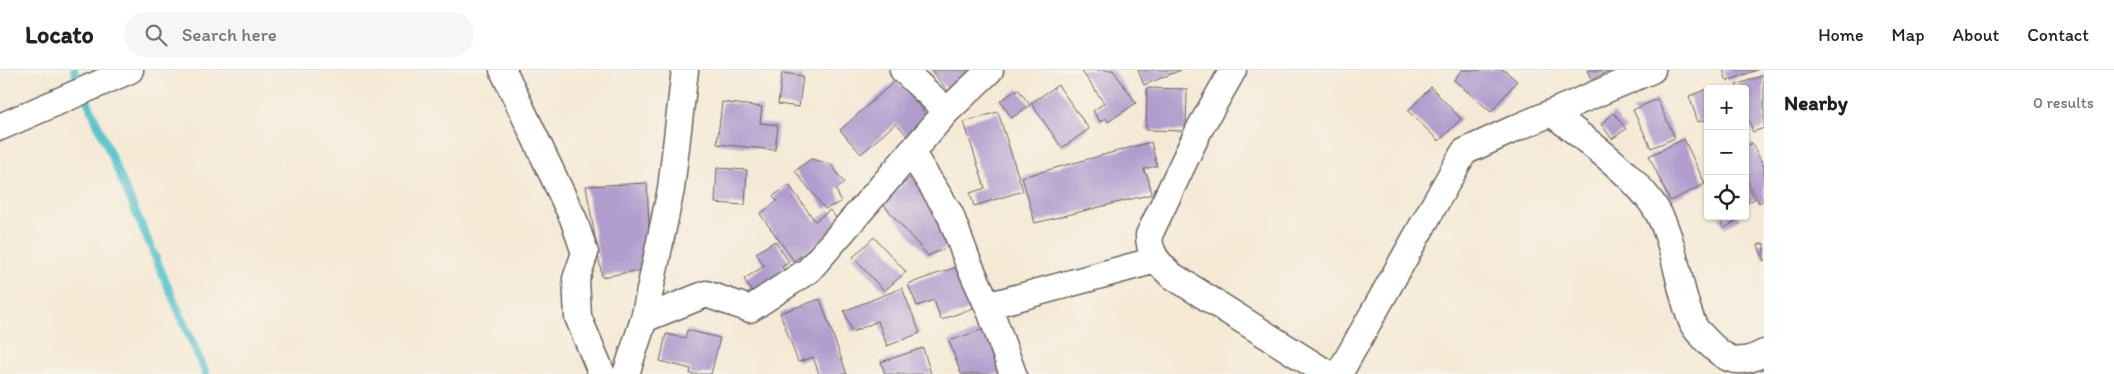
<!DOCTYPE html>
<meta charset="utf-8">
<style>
:root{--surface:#fff;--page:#f6f6f6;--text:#222;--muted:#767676;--line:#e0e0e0}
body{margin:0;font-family:Itim,sans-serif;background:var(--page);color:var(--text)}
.controls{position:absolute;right:15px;top:15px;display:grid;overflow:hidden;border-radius:5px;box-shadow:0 1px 4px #0004}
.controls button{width:45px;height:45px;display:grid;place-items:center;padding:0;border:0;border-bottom:1px solid var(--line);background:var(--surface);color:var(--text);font:25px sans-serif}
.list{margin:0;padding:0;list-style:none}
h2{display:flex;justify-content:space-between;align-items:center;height:65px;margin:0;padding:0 20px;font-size:21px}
h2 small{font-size:16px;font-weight:400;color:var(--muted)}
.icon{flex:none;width:28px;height:28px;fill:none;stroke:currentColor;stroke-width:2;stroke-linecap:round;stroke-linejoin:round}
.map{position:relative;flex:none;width:1764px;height:304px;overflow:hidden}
header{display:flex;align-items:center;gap:30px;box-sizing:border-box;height:70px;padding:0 25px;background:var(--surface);border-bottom:1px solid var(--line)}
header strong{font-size:24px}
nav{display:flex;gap:28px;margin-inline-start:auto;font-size:18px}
.search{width:350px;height:45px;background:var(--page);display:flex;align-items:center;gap:12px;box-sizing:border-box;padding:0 18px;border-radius:28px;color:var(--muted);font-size:19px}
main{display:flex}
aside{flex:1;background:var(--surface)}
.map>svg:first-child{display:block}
</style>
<header>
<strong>Locato</strong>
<div class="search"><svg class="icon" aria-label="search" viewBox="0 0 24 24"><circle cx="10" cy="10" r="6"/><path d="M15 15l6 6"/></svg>Search here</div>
<nav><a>Home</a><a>Map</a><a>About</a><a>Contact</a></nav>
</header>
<main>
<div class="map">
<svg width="1764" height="304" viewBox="0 0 1764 304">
<rect width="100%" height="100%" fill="#f7f3e8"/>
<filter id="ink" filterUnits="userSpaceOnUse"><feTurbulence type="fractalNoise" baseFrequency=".02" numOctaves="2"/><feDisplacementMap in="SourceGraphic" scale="10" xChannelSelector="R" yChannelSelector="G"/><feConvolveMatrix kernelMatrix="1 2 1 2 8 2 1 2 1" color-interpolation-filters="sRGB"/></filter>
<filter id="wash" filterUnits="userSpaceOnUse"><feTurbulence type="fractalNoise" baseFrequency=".0096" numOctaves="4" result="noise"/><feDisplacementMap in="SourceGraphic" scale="20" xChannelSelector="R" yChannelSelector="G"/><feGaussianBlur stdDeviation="1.12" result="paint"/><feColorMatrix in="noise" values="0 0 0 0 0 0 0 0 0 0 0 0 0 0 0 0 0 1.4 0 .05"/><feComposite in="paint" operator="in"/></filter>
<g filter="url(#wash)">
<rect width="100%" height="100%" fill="#f5e9d5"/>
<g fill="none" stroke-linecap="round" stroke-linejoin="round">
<path stroke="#58c5cd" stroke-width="8" d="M74,0L206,304"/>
</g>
<g id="blocks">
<path fill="#b19cce" d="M931,0H982L952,26Z
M1081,0H1113L1136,33L1108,52L1106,48L1100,52L1093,41L1104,33Z
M1138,0H1181L1144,15Z
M1462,0H1504L1517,11L1491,42L1454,10Z
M1587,0H1612L1591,9Z
M1723,0H1757L1727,11Z
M782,3L803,6L799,37L778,34Z
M1764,5V58L1753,62L1745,39V19H1738L1736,15Z
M896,10L931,49L909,68L896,53L861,84L840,60Z
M1058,15L1089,59L1062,78L1031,33Z
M1431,17L1461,49L1439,71L1408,41Z
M1147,18L1187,19L1186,61L1146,60Z
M1018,19L1030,35L1012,48L1000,31Z
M1708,19V49L1698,52L1689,26Z
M1657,29L1675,68L1651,78L1633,40Z
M722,32L762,37L760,53L778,55L775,80L717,74Z
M998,42L1023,121L974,136L970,123L985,118L964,52Z
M1614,43L1626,59L1612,69L1601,54Z
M1684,69L1705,114L1670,131L1649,86Z
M1151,72L1157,96L1144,99L1145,104H1147L1152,124L1035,153L1022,107Z
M1752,73L1764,97V130L1759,133L1745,106V77Z
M811,89L831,94L844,113L836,119L841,132L825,139L795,101Z
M717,98L747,100L745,135L715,133Z
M917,102L952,175L928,186L882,133Z
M1745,111L1755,129L1745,134Z
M647,113L651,198L602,207L586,116Z
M789,115L815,151L830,140L842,156L794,191L760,144L777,131L773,126Z
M1718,146H1738L1740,149L1724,158Z
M874,167L906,202L884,221L853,187Z
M775,171L789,192L782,197L791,210L759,232L744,209L764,196L756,183Z
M1764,173V191L1758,175Z
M965,194L981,235L941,250L934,230L917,236L908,214Z
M902,218L920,263L887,276L878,251L852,262L844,241Z
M820,229L847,304H819L813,287L798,292L780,243Z
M990,257L1007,304H961L949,271Z
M687,260L720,268L711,304H690L691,299L660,291L666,264L685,268Z
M923,278L931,304H885L881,292Z"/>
</g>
</g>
<g filter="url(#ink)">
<use href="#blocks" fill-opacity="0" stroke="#68645d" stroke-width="1"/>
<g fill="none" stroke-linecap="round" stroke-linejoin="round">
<g stroke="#68645d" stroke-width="29">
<path id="street" d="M503,0L573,148L585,183L576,209L578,247L602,304
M903,0L947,41
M1233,0L1200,58L1149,165C1149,183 1158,193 1171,205L1328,304
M1552,43C1585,70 1622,95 1649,129C1676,162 1676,216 1693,254C1695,260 1701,264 1705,269C1725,290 1737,297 1764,283
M0,57L130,0
M911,82L950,144L968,192L991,243
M644,249L706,224L750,239L809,200L947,41L990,0
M626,304L644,249L671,119L685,0
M1013,304L991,243L994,234L1156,190
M1339,304L1464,82L1516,58L1652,0"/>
</g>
<use href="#street" stroke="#fff" stroke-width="26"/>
</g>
</g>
</svg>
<div class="controls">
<button>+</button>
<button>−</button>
<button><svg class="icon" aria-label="locate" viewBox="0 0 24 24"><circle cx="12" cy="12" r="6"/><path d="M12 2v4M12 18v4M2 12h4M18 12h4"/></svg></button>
</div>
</div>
<aside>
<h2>Nearby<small>0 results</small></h2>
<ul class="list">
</ul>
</aside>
</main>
